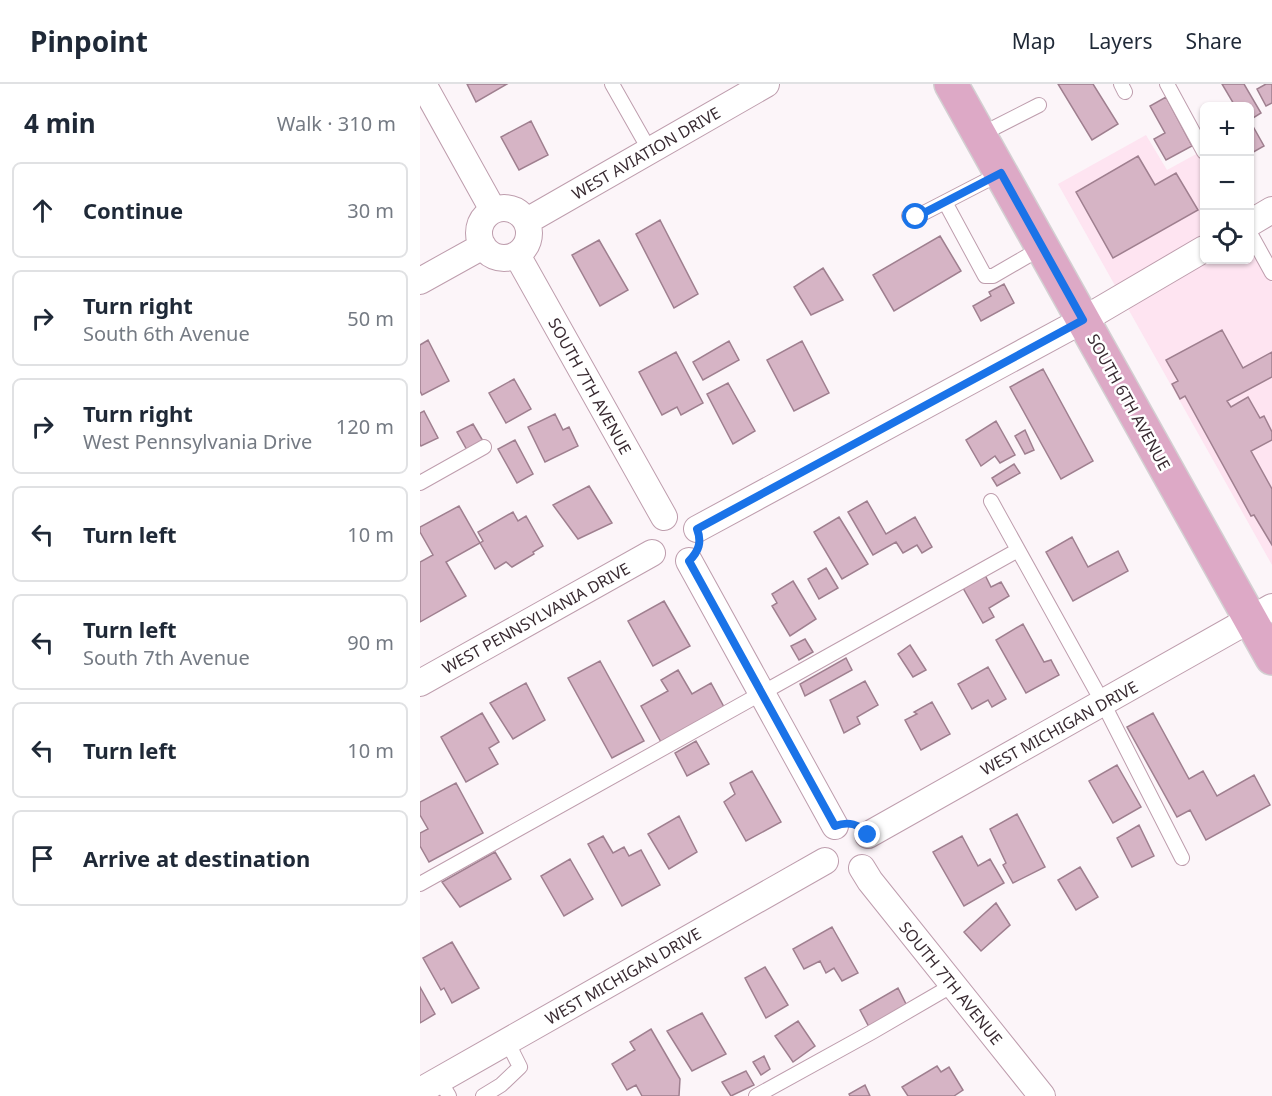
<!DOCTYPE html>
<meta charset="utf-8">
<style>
:root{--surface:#fff;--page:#f2f2f3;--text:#1f2937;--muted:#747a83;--line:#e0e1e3}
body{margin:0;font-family:"Noto Sans",sans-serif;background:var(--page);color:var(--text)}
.controls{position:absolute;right:18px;top:18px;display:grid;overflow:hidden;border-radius:9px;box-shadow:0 2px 4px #0004}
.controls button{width:54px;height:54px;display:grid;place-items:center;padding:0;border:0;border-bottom:2px solid var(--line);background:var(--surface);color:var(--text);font:30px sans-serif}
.stop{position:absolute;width:18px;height:18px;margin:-14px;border:4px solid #1a73e8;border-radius:50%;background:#fff}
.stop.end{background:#1a73e8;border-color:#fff;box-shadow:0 2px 6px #0008}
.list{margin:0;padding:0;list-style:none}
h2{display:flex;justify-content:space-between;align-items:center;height:78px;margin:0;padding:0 24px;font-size:26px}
h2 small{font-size:20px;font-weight:400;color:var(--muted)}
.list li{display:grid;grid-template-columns:39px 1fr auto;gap:18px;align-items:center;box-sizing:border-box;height:96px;margin:0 12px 12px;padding:0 12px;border:2px solid var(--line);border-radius:9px}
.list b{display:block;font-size:22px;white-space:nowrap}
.list p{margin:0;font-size:20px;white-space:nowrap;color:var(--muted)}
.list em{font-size:20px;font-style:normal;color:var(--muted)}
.icon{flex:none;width:33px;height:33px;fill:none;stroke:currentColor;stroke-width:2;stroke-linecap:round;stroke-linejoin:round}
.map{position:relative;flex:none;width:852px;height:1012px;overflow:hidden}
header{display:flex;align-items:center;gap:36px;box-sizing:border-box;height:84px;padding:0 30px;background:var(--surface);border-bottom:2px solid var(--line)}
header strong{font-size:28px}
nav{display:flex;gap:33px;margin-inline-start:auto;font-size:21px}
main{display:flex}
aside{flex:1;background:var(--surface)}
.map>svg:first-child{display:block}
</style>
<header>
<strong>Pinpoint</strong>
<nav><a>Map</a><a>Layers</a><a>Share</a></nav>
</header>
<main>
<aside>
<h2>4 min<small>Walk · 310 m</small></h2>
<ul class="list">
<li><svg class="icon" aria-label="ahead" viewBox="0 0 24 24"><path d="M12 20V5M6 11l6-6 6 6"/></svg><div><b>Continue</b></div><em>30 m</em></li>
<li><svg class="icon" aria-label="right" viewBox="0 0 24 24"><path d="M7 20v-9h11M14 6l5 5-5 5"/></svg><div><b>Turn right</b><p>South 6th Avenue</p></div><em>50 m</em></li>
<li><svg class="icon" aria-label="right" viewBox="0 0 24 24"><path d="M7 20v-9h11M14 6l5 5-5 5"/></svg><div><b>Turn right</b><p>West Pennsylvania Drive</p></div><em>120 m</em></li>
<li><svg class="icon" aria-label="left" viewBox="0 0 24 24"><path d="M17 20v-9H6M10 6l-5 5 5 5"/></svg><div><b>Turn left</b></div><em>10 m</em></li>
<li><svg class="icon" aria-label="left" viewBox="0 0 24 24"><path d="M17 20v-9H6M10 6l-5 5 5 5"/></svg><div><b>Turn left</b><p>South 7th Avenue</p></div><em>90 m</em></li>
<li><svg class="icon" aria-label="left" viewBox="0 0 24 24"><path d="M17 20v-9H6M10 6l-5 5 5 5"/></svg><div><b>Turn left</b></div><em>10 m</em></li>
<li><svg class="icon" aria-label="arrive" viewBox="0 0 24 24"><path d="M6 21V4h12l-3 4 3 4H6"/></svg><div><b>Arrive at destination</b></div></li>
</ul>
</aside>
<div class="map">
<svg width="852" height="1012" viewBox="0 0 852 1012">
<rect width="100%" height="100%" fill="#fcf5f9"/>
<path fill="#fee4f1" d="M726,51L747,86L778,69L784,80V176H830V159L852,199V481L638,100Z"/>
<path fill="#d6b4c5" stroke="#9f7f8f" stroke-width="1.5" d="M47,0H87L56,18Z
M638,0H673L698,40L672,56Z
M802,0H824L841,29L830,36V22H815Z
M846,0H852V19L846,22L837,5Z
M746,13L772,62L746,76L734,55L745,49L730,22Z
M111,37L128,71L99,86L81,53Z
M830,37L844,62L830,70Z
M718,72L735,101L756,89L778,126L693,174L656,108Z
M240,136L278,210L254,224L216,150Z
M520,152L541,187L474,227L453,191Z
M179,156L208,206L180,222L152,171Z
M403,184L423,216L391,231L374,203Z
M584,200L594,219L561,237L553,222L571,212L569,208Z
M802,246L823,284L852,268V293L807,317L811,323L828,313L840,334L844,332L852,348V356L831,367L852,405V461L834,431L831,432L765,312L760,315L752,300L758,297L746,276Z
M8,256L29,297L2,311L0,307V261Z
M309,257L319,276L283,296L273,278Z
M382,257L409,309L374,327L347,276Z
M256,268L283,319L261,331L257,323L242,331L219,288Z
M623,285L673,377L641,395L590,303Z
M94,295L111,325L86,339L69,309Z
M308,299L335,347L313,360L287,310Z
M4,327L18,354L1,362L0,360V329Z
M135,330L143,346L149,343L158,362L125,378L108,343Z
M576,337L595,371L580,379L575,372L561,382L546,356Z
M53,340L63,357L47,366L37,348Z
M605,346L614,366L605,370L595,352Z
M95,356L113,390L97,399L78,365Z
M594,380L600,389L577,402L572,394Z
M169,402L192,439L158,455L133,421Z
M447,417L466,450L495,433L512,463L502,469L497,461L483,469L476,458L453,471L428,428Z
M39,422L60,459L26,478L46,512L0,538V478L13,471L0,448V443Z
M93,428L98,437L106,432L123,462L113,468L114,470L92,483L86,478L75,485L60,459L63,457L58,448Z
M419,433L448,480L422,495L394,448Z
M652,453L668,483L698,467L708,487L653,517L626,468Z
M406,484L418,504L399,515L388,495Z
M565,491L571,503L581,498L589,512L569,524L574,533L563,539L543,504Z
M373,497L396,535L370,552L352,522L357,519L352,510Z
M244,517L270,562L233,582L208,537Z
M603,540L624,578L631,576L639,591L606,609L576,556Z
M385,555L393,568L379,576L371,562Z
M490,561L506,586L493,593L478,570Z
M426,574L432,586L385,612L380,600Z
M180,577L224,657L192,674L148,594Z
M568,583L586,615L572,623L568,616L552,625L538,600Z
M258,586L272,610L291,599L304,623L241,658L221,622L248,607L241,596Z
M445,597L458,621L437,633L440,640L424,649L410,616Z
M106,599L125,636L93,655L70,619Z
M512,618L530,650L501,666L485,636L497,630L494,628Z
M62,629L79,658L69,664L78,680L46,698L21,653Z
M733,629L769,695L783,687L797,712L834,691L850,721L786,756L770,726L757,733L707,643Z
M276,657L289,680L267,692L255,669Z
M697,681L721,723L693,739L669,697Z
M332,687L361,738L326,757L304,718L315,710L310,699Z
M36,699L63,749L9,778L0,762V749L8,745L0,731V718Z
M597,730L625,783L593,799L583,781L586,779L570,745Z
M259,732L277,768L249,785L228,750Z
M719,741L734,772L712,783L697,754Z
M183,752L193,769L204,763L209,772L221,766L240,801L202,822L168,760Z
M542,752L558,782L570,775L584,799L544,822L513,768Z
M75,768L91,795L40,823L22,798Z
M150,775L173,815L144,832L121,792Z
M660,783L678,813L656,826L638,796Z
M576,819L590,841L561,867L544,848Z
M412,843L438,889L422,897L414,884L406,889L400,877L384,885L373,865Z
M32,858L59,904L32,919L24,904L21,906L3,874Z
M345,883L368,921L346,934L325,894Z
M0,903L15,930L0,939Z
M478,904L487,922L449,943L440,926Z
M282,929L306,970L272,987L247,947Z
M378,937L395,962L373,978L355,952Z
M231,945L260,995L259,1012H222L216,1001L207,1006L192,980L215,966L210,958Z
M344,972L350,985L341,991L333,978Z
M517,982L521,988L529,983L543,1006L534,1012H488L482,1003Z
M326,987L334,1001L311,1012L302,998Z
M445,1001L450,1012H430L429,1010Z"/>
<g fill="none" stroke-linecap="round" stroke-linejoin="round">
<g stroke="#be9dad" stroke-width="16">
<path id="service" d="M192,0L230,67
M701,0L705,8
M747,0L784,68
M560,51L619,21
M525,118L565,192H573L623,163
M489,132L496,133L581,89
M830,149L852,189
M0,399L64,363
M571,417L683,619L762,774
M0,800L598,466
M19,995L29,1012
M63,1012L81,1001L100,983L87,957
M336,1012L452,948L533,901"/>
</g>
<g stroke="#be9dad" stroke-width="28">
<path id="minor" d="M3,0L73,126
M59 149a25 25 0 1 1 50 0a25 25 0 1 1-50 0Z
M107,137L346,0
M830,139L852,126
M97,171L244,433
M0,197L63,162
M277,445L663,236L784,165
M269,477L415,742
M0,599L232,469
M448,751L852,523
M442,784L450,797L622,1012
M0,1007L405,777"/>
</g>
<g stroke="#d3d0d2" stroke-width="36">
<path id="primary" d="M531,0L852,574"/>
</g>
<use href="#service" stroke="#fff" stroke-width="14"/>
<use href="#minor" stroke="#fff" stroke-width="26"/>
<use href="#primary" stroke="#dda9c6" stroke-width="33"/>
</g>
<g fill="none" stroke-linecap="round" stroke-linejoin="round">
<path stroke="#1a73e8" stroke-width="8" d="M448,751C440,740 428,737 415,742L269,477C279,467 282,458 277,445L663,236L581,89L496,133"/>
</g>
<g text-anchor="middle" stroke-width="5" stroke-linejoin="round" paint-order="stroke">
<g font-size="16" fill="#392b32" stroke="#fff">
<text transform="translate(226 69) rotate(-30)" y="6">WEST AVIATION DRIVE</text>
<text transform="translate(170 302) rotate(61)" y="6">SOUTH 7TH AVENUE</text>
<text transform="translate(709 318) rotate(61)" y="6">SOUTH 6TH AVENUE</text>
<text transform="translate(116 534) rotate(-29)" y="6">WEST PENNSYLVANIA DRIVE</text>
<text transform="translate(639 644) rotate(-29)" y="6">WEST MICHIGAN DRIVE</text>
<text transform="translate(203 892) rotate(-30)" y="6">WEST MICHIGAN DRIVE</text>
<text transform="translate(531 899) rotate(51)" y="6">SOUTH 7TH AVENUE</text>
</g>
</g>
</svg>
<div class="controls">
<button>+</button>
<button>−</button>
<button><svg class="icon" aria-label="locate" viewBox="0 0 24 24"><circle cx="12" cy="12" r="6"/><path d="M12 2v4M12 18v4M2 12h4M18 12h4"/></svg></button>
</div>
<div class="stop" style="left:496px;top:133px"></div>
<div class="stop end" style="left:448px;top:751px"></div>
</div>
</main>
